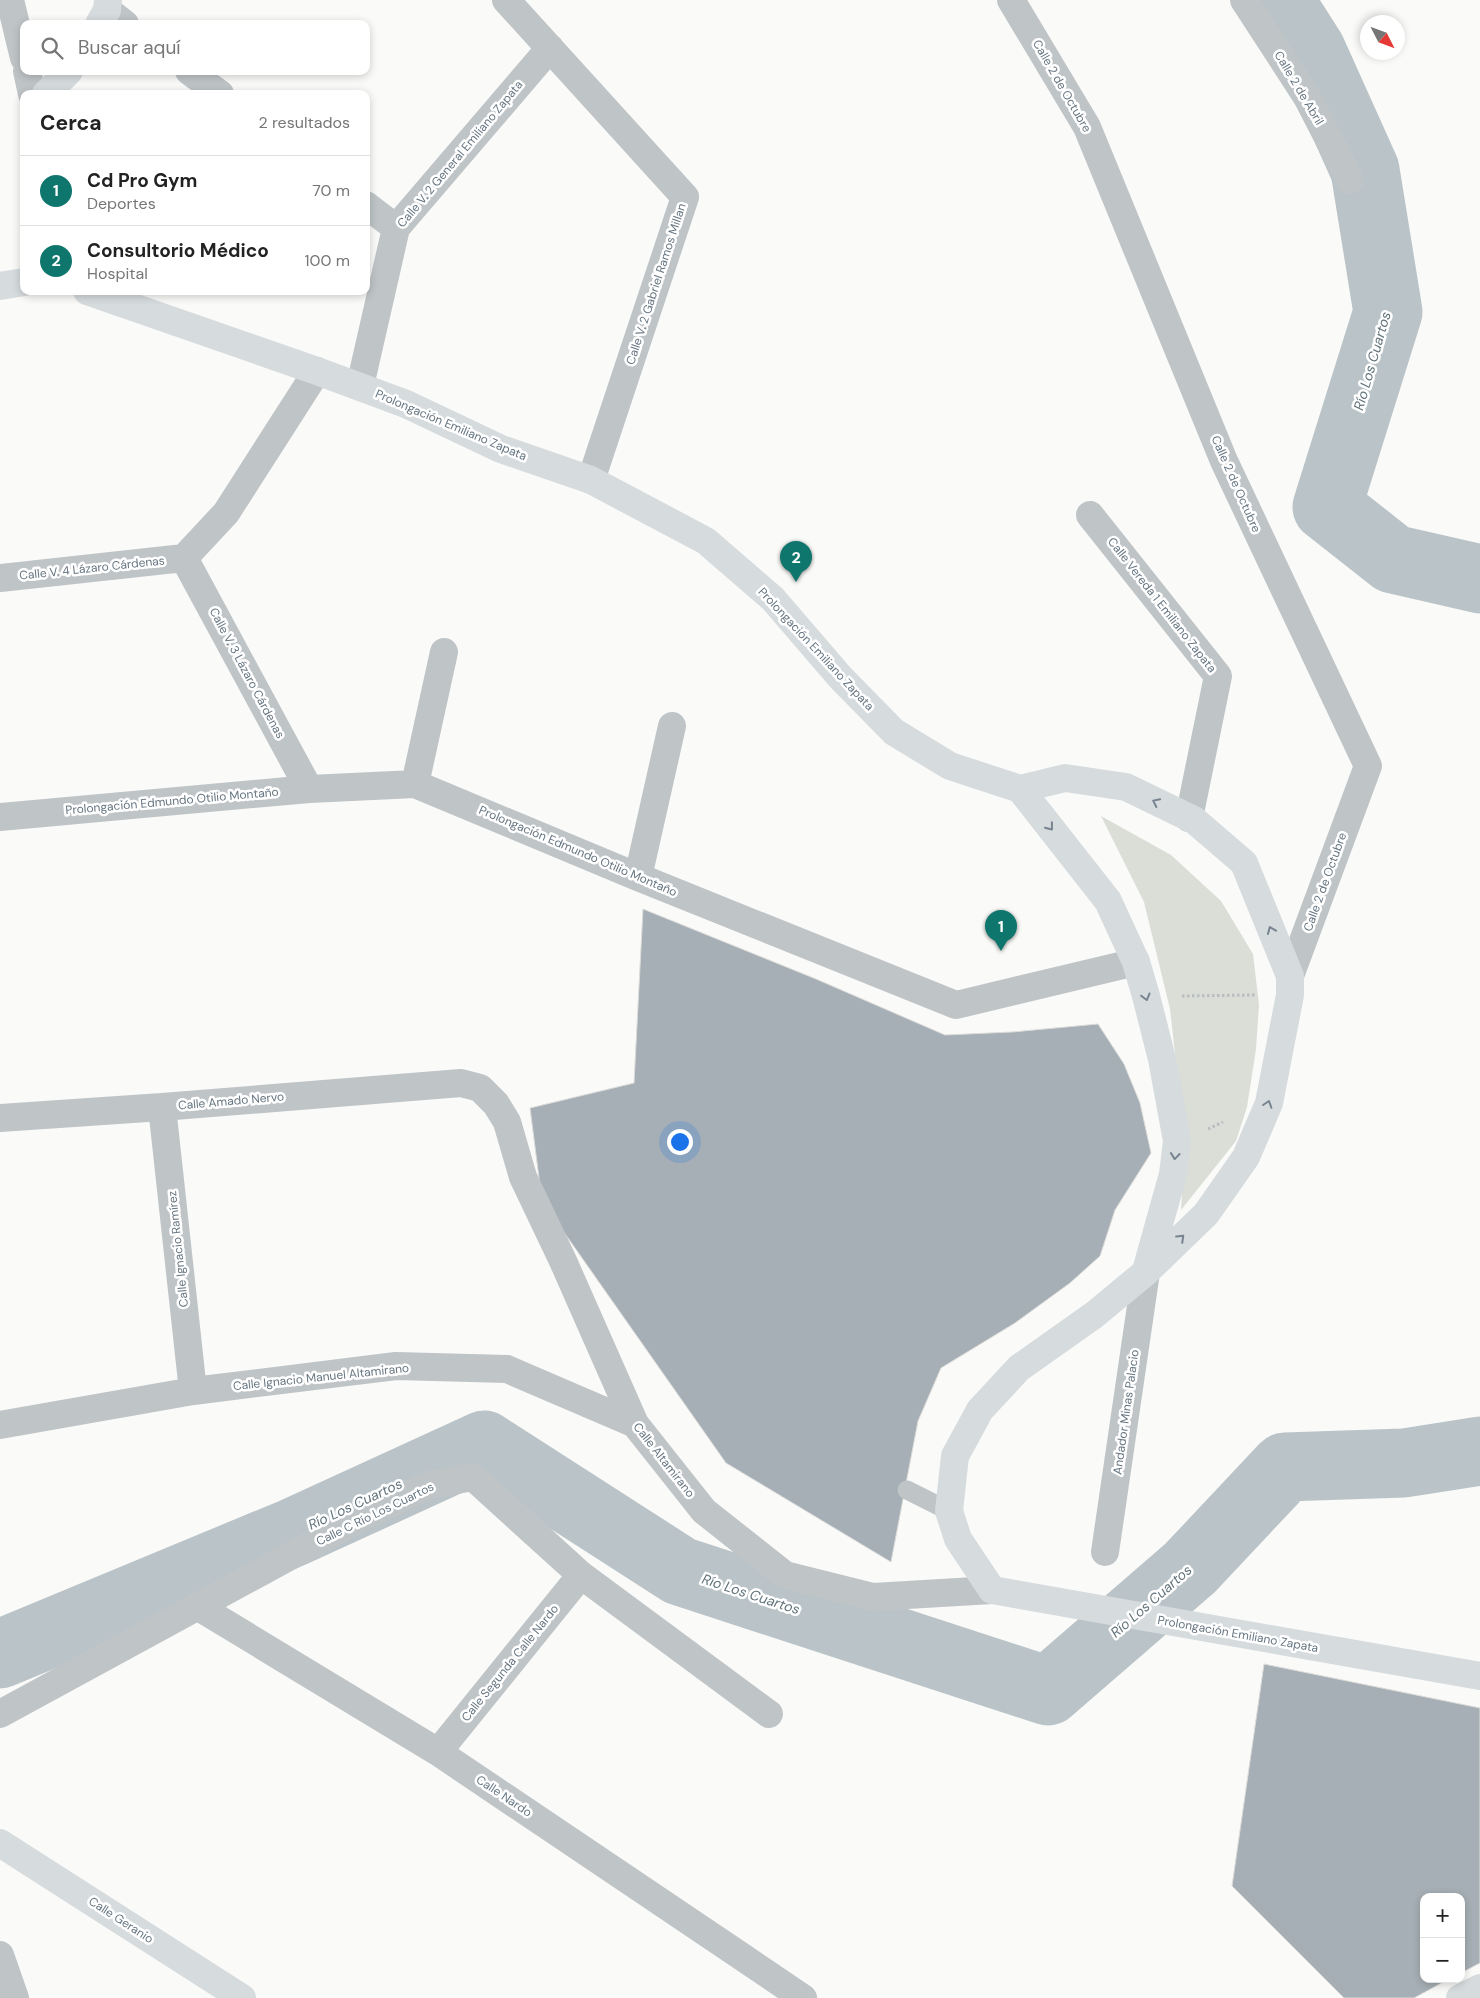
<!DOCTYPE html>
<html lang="es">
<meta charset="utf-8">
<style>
:root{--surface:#fff;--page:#f6f6f6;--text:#222;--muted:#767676;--line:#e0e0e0;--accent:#0f766e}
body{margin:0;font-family:"DM Sans",sans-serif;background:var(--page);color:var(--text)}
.controls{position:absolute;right:15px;bottom:15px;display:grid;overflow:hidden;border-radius:10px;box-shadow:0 2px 8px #0003}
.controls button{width:45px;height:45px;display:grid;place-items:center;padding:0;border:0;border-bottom:1px solid var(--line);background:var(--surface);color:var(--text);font:25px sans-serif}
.compass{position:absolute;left:1360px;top:15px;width:45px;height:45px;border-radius:50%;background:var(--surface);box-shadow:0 2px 8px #0003;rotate:132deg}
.you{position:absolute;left:679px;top:1141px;width:18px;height:18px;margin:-12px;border:4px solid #fff;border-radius:50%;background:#1a73e8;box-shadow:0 0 0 8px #1a73e833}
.badge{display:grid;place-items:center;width:32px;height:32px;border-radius:50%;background:var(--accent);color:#fff;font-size:16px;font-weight:700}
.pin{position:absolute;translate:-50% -41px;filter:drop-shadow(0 1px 2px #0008)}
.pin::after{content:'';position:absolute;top:26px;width:18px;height:15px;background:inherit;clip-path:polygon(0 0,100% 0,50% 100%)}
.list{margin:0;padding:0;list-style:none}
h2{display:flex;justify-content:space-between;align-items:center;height:65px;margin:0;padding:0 20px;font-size:21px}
h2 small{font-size:16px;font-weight:400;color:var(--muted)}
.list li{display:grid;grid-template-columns:32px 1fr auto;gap:15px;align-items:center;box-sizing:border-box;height:70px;padding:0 20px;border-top:1px solid var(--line)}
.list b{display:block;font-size:19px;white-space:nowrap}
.list p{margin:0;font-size:16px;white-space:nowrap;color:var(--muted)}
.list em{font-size:16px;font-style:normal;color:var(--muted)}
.icon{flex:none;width:28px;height:28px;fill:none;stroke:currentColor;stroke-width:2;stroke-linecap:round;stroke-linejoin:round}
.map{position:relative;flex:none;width:1480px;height:1998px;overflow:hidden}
.search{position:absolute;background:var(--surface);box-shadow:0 2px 8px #0003;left:20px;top:20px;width:350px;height:55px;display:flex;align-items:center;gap:12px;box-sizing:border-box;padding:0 18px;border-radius:10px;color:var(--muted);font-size:19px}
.panel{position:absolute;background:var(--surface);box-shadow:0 2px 8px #0003;left:20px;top:90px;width:350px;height:205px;border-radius:10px}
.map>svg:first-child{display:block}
</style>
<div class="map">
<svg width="1480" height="1998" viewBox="0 0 1480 1998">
<rect width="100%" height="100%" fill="#fafaf8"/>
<path fill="#daded7" d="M1101,816L1171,855L1221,901L1253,954L1259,1005L1256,1049L1247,1107L1236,1141L1181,1210L1185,1142L1170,1009L1144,902Z"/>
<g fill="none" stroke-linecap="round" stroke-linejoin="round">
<path stroke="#bac4c8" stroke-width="69" d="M1279,0L1311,50L1365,170L1388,312L1327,507L1393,559L1480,579
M0,1654L292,1533L484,1445L680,1571L1048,1691L1190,1568L1285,1467L1404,1463L1480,1451"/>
</g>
<path fill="#a6afb5" stroke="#dcdcda" d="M643,909L816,979L945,1035L1012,1032L1098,1024L1124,1064L1140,1103L1151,1153L1115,1210L1100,1256L1070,1283L1015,1323L941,1368L918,1421L891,1562L726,1463L542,1201L530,1108L634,1083Z
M1264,1664L1480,1708V1963L1461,1973V1897H1424V1979H1449L1414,1998H1344L1232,1886Z"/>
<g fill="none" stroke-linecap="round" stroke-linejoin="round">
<path stroke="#babdc0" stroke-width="3" stroke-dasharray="2.5 2.5" stroke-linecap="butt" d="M1182,996L1255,995
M1208,1129L1223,1122"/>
<path stroke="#bfc4c7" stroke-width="19" d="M907,1490L949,1511"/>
<path stroke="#bfc4c7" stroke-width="28" d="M10,0L24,58
M506,0L685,197L591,480
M1011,0L1087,127L1224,461L1368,766L1290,976
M1244,0L1307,97L1350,180
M107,10L125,24
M27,71L32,94
M189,71L220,94
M366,205L396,228
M360,386L396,228L550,48
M1090,515L1218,676L1189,818
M184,558L309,789
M184,558L226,513L317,371
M0,578L184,558
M415,784L444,652
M0,817L309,789L415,784L638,877L956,1005L1136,962
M638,877L672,726
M162,1107L193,1391
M0,1118L162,1107L461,1083L480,1088L496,1104L507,1122L523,1177L563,1261L635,1424L704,1511L785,1575L873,1597L992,1590
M0,1425L193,1391L396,1366L507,1369L635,1424
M1105,1552L1146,1272
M197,1606L438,1752L803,1998
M0,1714L360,1518L429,1485L473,1477L581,1575L769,1714
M438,1752L581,1575
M0,1955L15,1998"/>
<path stroke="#d6dbde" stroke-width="28" d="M99,24L107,10L108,0
M46,94L69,71
M0,286L24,282
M87,291L317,371L406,404L501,449L591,480L706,541L773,599L840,677L894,732L950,766L1020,789L1065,778L1126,787L1194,820L1244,863L1290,976V995L1269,1103L1246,1157L1206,1214L1146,1272L1094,1315L1019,1368L980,1410L955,1456L949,1511L958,1539L992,1590L1480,1676
M1020,789L1108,901L1136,962L1146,996L1162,1059L1177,1141L1173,1174L1146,1271
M0,1843L242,1998
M1460,1998L1480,1988"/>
</g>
<defs><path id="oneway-chevron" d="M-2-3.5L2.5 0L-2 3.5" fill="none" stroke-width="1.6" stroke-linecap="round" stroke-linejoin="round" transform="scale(1.25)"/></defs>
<g stroke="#77848f">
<use href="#oneway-chevron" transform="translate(1156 802) rotate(-154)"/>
<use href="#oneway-chevron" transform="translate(1050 827) rotate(52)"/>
<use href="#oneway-chevron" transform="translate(1271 930) rotate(-112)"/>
<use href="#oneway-chevron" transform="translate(1146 997) rotate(75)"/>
<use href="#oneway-chevron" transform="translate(1268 1104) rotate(-72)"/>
<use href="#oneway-chevron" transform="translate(1175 1156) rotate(96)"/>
<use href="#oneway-chevron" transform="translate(1181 1238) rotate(-44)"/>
</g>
<g text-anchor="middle" stroke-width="5" stroke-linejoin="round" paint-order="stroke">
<g font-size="12" fill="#667581" stroke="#fff">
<text transform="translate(1062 86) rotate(60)" y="4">Calle 2 de Octubre</text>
<text transform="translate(1299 88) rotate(59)" y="4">Calle 2 de Abril</text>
<text transform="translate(460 154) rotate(-50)" y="4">Calle V. 2 General Emiliano Zapata</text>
<text transform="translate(656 284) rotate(-72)" y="4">Calle V. 2 Gabriel Ramos Millan</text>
<text transform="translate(451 425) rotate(23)" y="4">Prolongación Emiliano Zapata</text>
<text transform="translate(1236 484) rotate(66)" y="4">Calle 2 de Octubre</text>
<text transform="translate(92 568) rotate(-6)" y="4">Calle V. 4 Lázaro Cárdenas</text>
<text transform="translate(1162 605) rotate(52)" y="4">Calle Vereda 1 Emiliano Zapata</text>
<text transform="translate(816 649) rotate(47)" y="4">Prolongación Emiliano Zapata</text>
<text transform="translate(247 673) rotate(62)" y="4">Calle V. 3 Lázaro Cárdenas</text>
<text transform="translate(172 801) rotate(-5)" y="4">Prolongación Edmundo Otilio Montaño</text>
<text transform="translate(578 851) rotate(23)" y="4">Prolongación Edmundo Otilio Montaño</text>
<text transform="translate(1325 882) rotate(-70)" y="4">Calle 2 de Octubre</text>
<text transform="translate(231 1101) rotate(-5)" y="4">Calle Amado Nervo</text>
<text transform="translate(178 1249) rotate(-96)" y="4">Calle Ignacio Ramírez</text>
<text transform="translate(321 1377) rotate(-6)" y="4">Calle Ignacio Manuel Altamirano</text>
<text transform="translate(1126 1412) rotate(-82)" y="4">Andador Minas Palacio</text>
<text transform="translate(664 1460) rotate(52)" y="4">Calle Altamirano</text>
<text transform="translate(375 1514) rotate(-26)" y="4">Calle C Río Los Cuartos</text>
<text transform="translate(1238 1634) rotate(10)" y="4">Prolongación Emiliano Zapata</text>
<text transform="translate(510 1663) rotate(-51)" y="4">Calle Segunda Calle Nardo</text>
<text transform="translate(504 1796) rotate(34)" y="4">Calle Nardo</text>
<text transform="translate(121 1920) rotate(33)" y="4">Calle Geranio</text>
</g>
<g font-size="14" font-style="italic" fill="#61737a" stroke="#fff">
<text transform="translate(1372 361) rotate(-74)" y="5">Río Los Cuartos</text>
<text transform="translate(355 1504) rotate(-25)" y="5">Río Los Cuartos</text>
<text transform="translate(751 1594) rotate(18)" y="5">Río Los Cuartos</text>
<text transform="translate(1151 1601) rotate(-41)" y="5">Río Los Cuartos</text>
</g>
</g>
</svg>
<div class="controls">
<button>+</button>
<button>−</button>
</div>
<svg class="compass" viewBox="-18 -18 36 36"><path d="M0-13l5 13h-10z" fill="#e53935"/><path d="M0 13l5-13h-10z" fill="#767676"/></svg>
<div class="you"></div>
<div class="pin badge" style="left:1001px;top:951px">1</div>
<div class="pin badge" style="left:796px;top:582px">2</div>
<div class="search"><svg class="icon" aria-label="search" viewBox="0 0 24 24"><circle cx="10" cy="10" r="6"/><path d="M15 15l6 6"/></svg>Buscar aquí</div>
<section class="panel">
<h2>Cerca<small>2 resultados</small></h2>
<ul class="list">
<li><span class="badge">1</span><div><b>Cd Pro Gym</b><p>Deportes</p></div><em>70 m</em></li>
<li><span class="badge">2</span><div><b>Consultorio Médico</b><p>Hospital</p></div><em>100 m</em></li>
</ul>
</section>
</div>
